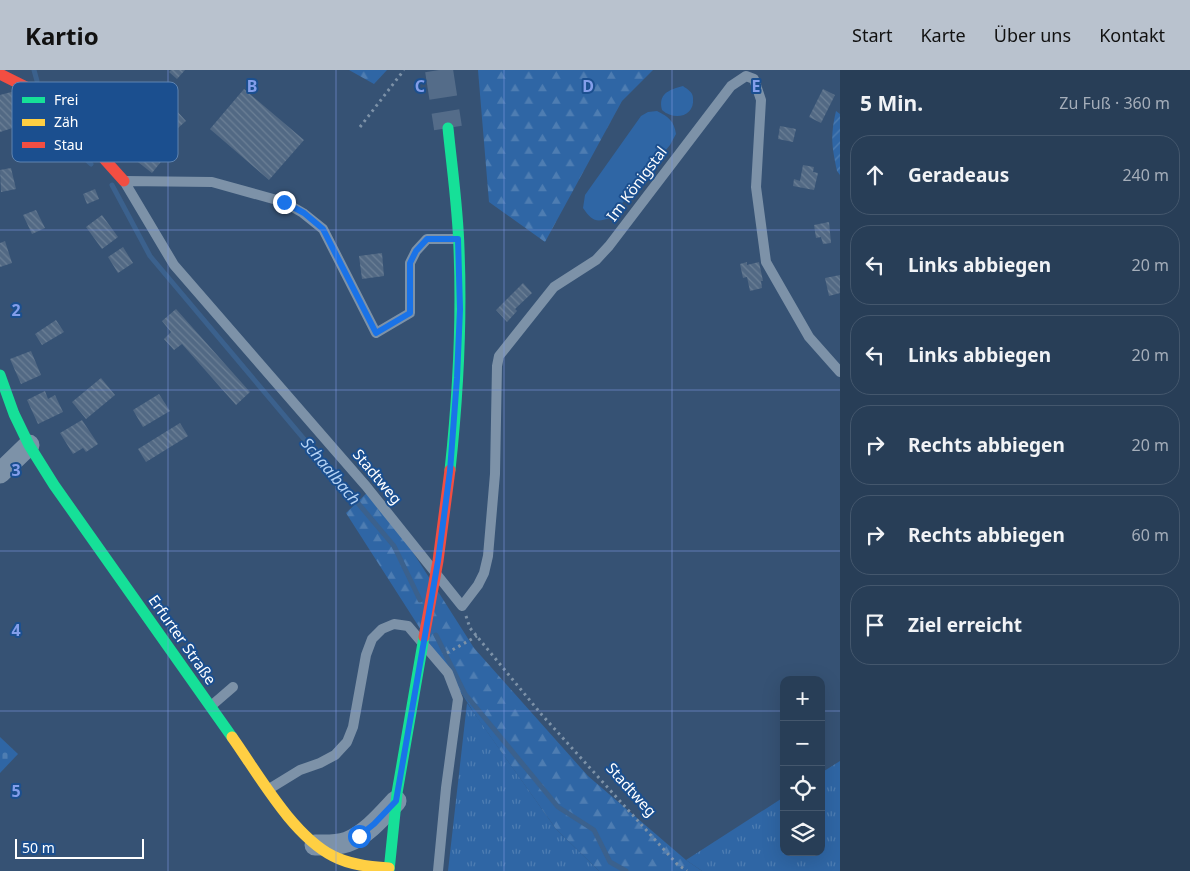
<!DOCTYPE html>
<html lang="de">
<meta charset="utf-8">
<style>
:root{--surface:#283e57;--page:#30455d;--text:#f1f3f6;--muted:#a5aeba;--line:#44576d;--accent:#b9c2ce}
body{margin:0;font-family:"Noto Sans",sans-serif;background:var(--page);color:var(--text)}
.controls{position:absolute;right:15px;bottom:15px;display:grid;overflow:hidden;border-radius:10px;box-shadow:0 5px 20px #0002}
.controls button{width:45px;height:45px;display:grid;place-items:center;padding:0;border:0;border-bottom:1px solid var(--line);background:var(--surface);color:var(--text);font:25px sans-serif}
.scale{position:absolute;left:15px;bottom:12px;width:129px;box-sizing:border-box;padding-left:5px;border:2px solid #fff;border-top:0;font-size:14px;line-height:18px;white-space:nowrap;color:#fff;-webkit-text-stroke:4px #1b4f8f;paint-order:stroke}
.stop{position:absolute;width:15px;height:15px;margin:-11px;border:4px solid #1a73e8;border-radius:50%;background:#fff}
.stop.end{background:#1a73e8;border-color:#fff;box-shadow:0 1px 5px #0008}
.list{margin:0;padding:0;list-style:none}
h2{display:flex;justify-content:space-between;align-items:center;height:65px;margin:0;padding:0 20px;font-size:21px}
h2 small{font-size:16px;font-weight:400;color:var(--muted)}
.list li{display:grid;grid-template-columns:32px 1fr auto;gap:15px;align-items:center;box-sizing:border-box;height:80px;margin:0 10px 10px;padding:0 10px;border:1px solid var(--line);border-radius:20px}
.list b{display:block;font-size:19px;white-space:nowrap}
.list em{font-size:16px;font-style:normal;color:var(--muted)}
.icon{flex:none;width:28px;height:28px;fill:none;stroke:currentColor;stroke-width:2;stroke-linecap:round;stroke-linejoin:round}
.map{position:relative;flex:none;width:840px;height:801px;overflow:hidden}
header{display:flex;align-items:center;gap:30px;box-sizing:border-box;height:70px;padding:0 25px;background:var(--accent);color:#111}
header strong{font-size:24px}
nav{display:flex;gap:28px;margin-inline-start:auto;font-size:18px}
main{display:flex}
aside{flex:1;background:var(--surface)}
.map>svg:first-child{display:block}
</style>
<header>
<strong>Kartio</strong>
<nav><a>Start</a><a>Karte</a><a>Über uns</a><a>Kontakt</a></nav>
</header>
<main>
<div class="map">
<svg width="840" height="801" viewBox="0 0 840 801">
<defs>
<pattern id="grass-tufts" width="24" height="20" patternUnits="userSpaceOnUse" patternTransform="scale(1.25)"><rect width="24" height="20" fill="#2f66a5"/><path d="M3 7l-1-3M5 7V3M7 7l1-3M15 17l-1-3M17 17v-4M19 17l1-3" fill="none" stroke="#4e7db2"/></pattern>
<pattern id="forest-firs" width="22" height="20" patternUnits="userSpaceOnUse" patternTransform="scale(1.25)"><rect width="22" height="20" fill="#2f66a5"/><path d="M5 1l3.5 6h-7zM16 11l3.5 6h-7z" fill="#4e7db2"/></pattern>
<pattern id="cemetery-stones" width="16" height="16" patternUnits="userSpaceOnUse" patternTransform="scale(1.25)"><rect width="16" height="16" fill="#2f66a5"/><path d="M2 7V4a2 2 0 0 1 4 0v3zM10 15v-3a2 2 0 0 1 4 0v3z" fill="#4e7db2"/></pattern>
<pattern id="garden-furrows" width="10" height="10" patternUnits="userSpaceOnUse" patternTransform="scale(1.25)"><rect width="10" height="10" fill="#2f66a5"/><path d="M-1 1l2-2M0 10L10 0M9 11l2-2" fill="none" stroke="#4e7db2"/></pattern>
<pattern id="building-back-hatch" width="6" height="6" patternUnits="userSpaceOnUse" patternTransform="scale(1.25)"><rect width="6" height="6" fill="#526984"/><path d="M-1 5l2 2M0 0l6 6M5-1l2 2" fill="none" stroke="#6c8096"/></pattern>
</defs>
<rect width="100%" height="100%" fill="#365274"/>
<path fill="url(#grass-tufts)" d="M467,633L556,759L599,801H448Z
M840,691V801H702L686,790L784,727V782H821V703Z"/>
<path fill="url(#forest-firs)" d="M349,0H387L374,14Z
M478,0H653L622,31L545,172L489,132Z
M372,418L474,578L588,706L686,790L702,801H599L556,759L478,649L346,443Z"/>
<path fill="url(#cemetery-stones)" d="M0,667L18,684L0,703Z"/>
<path fill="url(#garden-furrows)" d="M836,41L840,44V105L837,101C832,76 830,67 836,41Z"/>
<path fill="#2f66a5" d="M683,16C687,19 693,22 693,28C695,47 674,51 662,40C658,24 668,20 683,16Z
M657,41C669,47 674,51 676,64L670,75L610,148C596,153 592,151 583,138L585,125L641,46L648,42Z"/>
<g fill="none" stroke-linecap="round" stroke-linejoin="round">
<path stroke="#3b618d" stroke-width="5" d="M34,0L37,11
M61,61L79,83L91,94
M112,115L150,186L394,476L420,530
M436,565L465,624L558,737L594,760L610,792L626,801"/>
</g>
<path fill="url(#building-back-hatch)" d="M171,0H185L177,9L169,2Z
M244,19L304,70L269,110L210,59Z
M823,19L835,25L821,53L809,47Z
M15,21L25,24L34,51L0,62V25Z
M165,28L186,51L171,64L167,60L160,67L143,48Z
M780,56L796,59L793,72L778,69Z
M154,72L168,83L152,103L138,92Z
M803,95L814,97L813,102L818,103L814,120L793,116L794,109L800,111Z
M11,98L16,119L1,122L0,100Z
M95,119L99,129L87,134L83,124Z
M36,140L45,158L32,164L23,145Z
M102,145L118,167L102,179L86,157Z
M829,152L831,173L823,174L821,167L816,168L814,155Z
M5,171L12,193L0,197V173Z
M123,177L133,193L118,203L108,187Z
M382,183L384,206L362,209L359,186Z
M747,192V195L759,192L763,211H761L762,218L750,221L747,207L743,208L740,194Z
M840,205V223L829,226L825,208Z
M523,213L532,223L515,239L517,241L507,252L496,240Z
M176,239L250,322L236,335L182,274L174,280L164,269L171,262L162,251Z
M56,250L64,262L42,275L35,264Z
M31,281L41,305L21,314L10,289Z
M101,308L115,325L86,349L72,332Z
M45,321L48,329L55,325L63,342L38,354L27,330Z
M159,324L170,341L143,357L133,340Z
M82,350L98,374L86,382L83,378L73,384L60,363Z
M180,353L188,366L146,392L138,379Z"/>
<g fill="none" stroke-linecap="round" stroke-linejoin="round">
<path stroke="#546c89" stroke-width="28" stroke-dasharray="28 14" stroke-linecap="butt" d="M439,0L448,58"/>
<path stroke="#7d92a8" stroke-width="3" stroke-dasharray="2.5 4" stroke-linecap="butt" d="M360,57L404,0
M466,546L470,558L542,645L677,794L687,801
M447,583L477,566"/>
<path stroke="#7d92a8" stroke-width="10" d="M124,111L174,195L366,416L462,536L478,515L484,503L488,486L495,404L497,296L499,286L554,217L596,190L609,176L731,16L746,6L754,9L761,30L756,117L766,192L809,267L840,302
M125,111L212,112L284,132L303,143L323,159L376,263L410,243V193L416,181L427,169H458
M211,636L233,617
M269,719L300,700L320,693L335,685L347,672L353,657L366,585L372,569L382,559L394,554L408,556L448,603L458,629L446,718L438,801"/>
<path stroke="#7d92a8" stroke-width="21" d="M0,403L29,375
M315,775C325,775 336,776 347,772C366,765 382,746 396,731"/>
<path stroke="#16e098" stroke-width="11" d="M448,58C452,98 458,139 459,179C462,253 458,326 450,400
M0,305L14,344L29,375L54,415L232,667
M389,801L397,723L424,567"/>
<path stroke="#ffcf43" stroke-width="11" d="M232,667C259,705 292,765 333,786C350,795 370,797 389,798"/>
<path stroke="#f24e42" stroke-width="11" d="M0,4L48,28L55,34L124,111
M424,567L438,491L450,400"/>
</g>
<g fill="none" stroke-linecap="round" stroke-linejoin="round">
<path stroke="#1a73e8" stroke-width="6" d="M284,132L304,143L323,159L376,263L410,243V193L416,181L427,169H458L460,239L457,308L450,401L438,491L396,731L374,754L359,766"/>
</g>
<path fill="none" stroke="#839eea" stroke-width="1" stroke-opacity="0.55" d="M168,0V801M336,0V801M504,0V801M672,0V801M0,160H840M0,320H840M0,481H840M0,641H784M821,641H840"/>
<g text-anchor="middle" stroke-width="4" stroke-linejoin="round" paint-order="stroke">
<g font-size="15" fill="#fff" stroke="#1b4f8f">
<text transform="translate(637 114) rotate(-53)" y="5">Im Königstal</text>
<text transform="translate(377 407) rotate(50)" y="5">Stadtweg</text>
<text transform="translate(182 570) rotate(55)" y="5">Erfurter Straße</text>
<text transform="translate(631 720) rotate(48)" y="5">Stadtweg</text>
</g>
<g font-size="16" font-style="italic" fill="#b5d3f5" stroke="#1b4f8f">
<text transform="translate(331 401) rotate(50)" y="6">Schaalbach</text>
</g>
</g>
<rect x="12" y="12" width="166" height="80" rx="8" fill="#1b4f8f" stroke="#5f84b1" stroke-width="1"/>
<rect x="22" y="27" width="23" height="6" fill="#16e098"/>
<rect x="22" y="49" width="23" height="7" fill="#ffcf43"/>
<rect x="22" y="72" width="23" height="6" fill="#f24e42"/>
<g font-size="14" fill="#fff">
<text x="54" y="35">Frei</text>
<text x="54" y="57">Zäh</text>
<text x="54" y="80">Stau</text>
</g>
<g font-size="16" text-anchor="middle" font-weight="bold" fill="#839eea" stroke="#1b4f8f" stroke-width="4" stroke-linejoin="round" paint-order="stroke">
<text x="252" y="22">B</text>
<text x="420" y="22">C</text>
<text x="588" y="22">D</text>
<text x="756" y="22">E</text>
<text x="16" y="246">2</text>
<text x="16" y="406">3</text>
<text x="16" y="566">4</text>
<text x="16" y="727">5</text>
</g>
</svg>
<div class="controls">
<button>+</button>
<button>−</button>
<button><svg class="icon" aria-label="locate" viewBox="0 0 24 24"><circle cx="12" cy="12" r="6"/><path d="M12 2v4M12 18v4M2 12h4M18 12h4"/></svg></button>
<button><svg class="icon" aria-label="layers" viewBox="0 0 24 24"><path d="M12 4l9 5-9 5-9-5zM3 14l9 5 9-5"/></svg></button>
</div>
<div class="scale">50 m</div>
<div class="stop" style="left:359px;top:766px"></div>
<div class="stop end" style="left:284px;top:132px"></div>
</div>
<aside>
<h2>5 Min.<small>Zu Fuß · 360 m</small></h2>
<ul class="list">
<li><svg class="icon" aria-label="ahead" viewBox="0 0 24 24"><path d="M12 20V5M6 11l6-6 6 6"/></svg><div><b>Geradeaus</b></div><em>240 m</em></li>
<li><svg class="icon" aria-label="left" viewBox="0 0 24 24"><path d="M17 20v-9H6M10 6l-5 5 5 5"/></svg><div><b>Links abbiegen</b></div><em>20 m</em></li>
<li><svg class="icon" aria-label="left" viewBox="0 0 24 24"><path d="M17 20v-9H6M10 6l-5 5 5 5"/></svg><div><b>Links abbiegen</b></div><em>20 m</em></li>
<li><svg class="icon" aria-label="right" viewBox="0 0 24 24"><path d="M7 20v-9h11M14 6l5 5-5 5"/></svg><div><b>Rechts abbiegen</b></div><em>20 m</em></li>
<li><svg class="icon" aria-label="right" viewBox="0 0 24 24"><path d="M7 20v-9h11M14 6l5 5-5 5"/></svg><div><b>Rechts abbiegen</b></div><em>60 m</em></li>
<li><svg class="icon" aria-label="arrive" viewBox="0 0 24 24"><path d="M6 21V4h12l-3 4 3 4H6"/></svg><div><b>Ziel erreicht</b></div></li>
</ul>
</aside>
</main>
